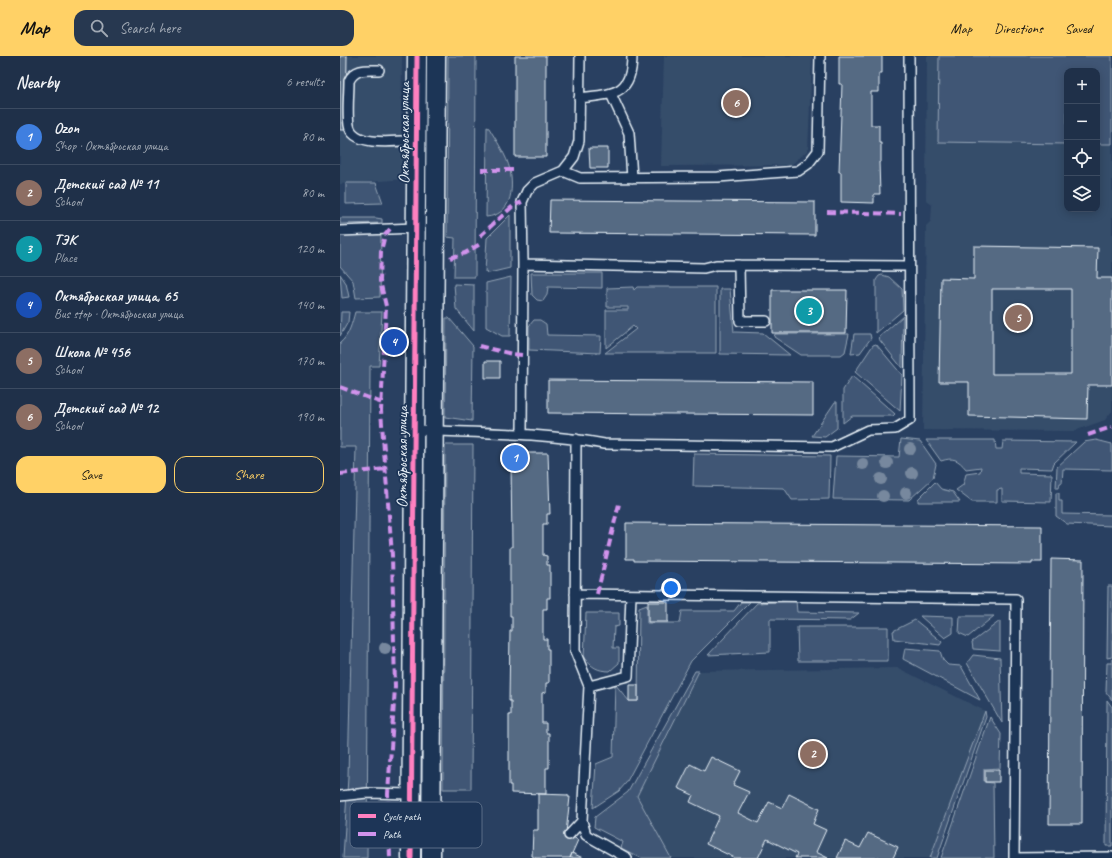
<!DOCTYPE html>
<meta charset="utf-8">
<style>
:root{--surface:#1f3049;--page:#273850;--text:#f1f3f6;--muted:#a1a9b4;--line:#3c4b61;--accent:#ffd166}
body{margin:0;font-family:Caveat,sans-serif;background:var(--page);color:var(--text)}
.controls{position:absolute;right:12px;top:12px;display:grid;overflow:hidden;border-radius:8px;box-shadow:0 2px 10px #0003}
.controls button{width:36px;height:36px;display:grid;place-items:center;padding:0;border:0;border-bottom:1px solid var(--line);background:var(--surface);color:var(--text);font:20px sans-serif}
.you{position:absolute;left:331px;top:532px;width:14px;height:14px;margin:-10px;border:3px solid #fff;border-radius:50%;background:#1a73e8;box-shadow:0 0 0 6px #1a73e833}
.badge{display:grid;place-items:center;width:26px;height:26px;border-radius:50%;background:var(--accent);color:#fff;font-size:13px;font-weight:700}
.pin{position:absolute;translate:-50% -50%;border:2px solid #fff;box-shadow:0 1px 4px #0006}
.list{margin:0;padding:0;list-style:none}
h2{display:flex;justify-content:space-between;align-items:center;height:52px;margin:0;padding:0 16px;font-size:17px}
h2 small{font-size:13px;font-weight:400;color:var(--muted)}
.list li{display:grid;grid-template-columns:26px 1fr auto;gap:12px;align-items:center;box-sizing:border-box;height:56px;padding:0 16px;border-top:1px solid var(--line)}
.list b{display:block;font-size:15px;white-space:nowrap}
.list p{margin:0;font-size:13px;white-space:nowrap;color:var(--muted)}
.list em{font-size:13px;font-style:normal;color:var(--muted)}
.actions{display:flex;gap:8px;padding:12px 16px}
.actions a{flex:1;padding:9px 0;border:1px solid var(--accent);border-radius:12px;text-align:center;font-size:14px;color:var(--accent)}
.actions .main{background:var(--accent);color:#111}
.icon{flex:none;width:22px;height:22px;fill:none;stroke:currentColor;stroke-width:2;stroke-linecap:round;stroke-linejoin:round}
.map{position:relative;flex:none;width:772px;height:802px;overflow:hidden}
header{display:flex;align-items:center;gap:24px;box-sizing:border-box;height:56px;padding:0 20px;background:var(--accent);color:#111}
header strong{font-size:19px}
nav{display:flex;gap:22px;margin-inline-start:auto;font-size:14px}
.search{width:280px;height:36px;background:var(--page);display:flex;align-items:center;gap:10px;box-sizing:border-box;padding:0 14px;border-radius:12px;color:var(--muted);font-size:15px}
main{display:flex}
aside{flex:1;background:var(--surface)}
.map>svg:first-child{display:block}
</style>
<header>
<strong>Map</strong>
<div class="search"><svg class="icon" aria-label="search" viewBox="0 0 24 24"><circle cx="10" cy="10" r="6"/><path d="M15 15l6 6"/></svg>Search here</div>
<nav><a>Map</a><a>Directions</a><a>Saved</a></nav>
</header>
<main>
<aside>
<h2>Nearby<small>6 results</small></h2>
<ul class="list">
<li><span class="badge" style="background:#3f7fe0">1</span><div><b>Ozon</b><p>Shop · Октябрьская улица</p></div><em>80 m</em></li>
<li><span class="badge" style="background:#8d6e63">2</span><div><b>Детский сад № 11</b><p>School</p></div><em>80 m</em></li>
<li><span class="badge" style="background:#0f9aa8">3</span><div><b>ТЭК</b><p>Place</p></div><em>120 m</em></li>
<li><span class="badge" style="background:#1a4fb4">4</span><div><b>Октябрьская улица, 65</b><p>Bus stop · Октябрьская улица</p></div><em>140 m</em></li>
<li><span class="badge" style="background:#8d6e63">5</span><div><b>Школа № 456</b><p>School</p></div><em>170 m</em></li>
<li><span class="badge" style="background:#8d6e63">6</span><div><b>Детский сад № 12</b><p>School</p></div><em>190 m</em></li>
</ul>
<div class="actions"><a class="main">Save</a><a>Share</a></div>
</aside>
<div class="map">
<svg width="772" height="802" viewBox="0 0 772 802">
<rect width="100%" height="100%" fill="#294061"/>
<filter id="ink" filterUnits="userSpaceOnUse"><feTurbulence type="fractalNoise" baseFrequency=".025" numOctaves="2"/><feDisplacementMap in="SourceGraphic" scale="8" xChannelSelector="R" yChannelSelector="G"/><feConvolveMatrix kernelMatrix="1 2 1 2 8 2 1 2 1" color-interpolation-filters="sRGB"/></filter>
<g filter="url(#ink)">
<path fill="#364d6b" fill-rule="evenodd" d="M0,0H62L61,77L66,123L0,128Z
M324,0H472L468,94L451,109L321,110Z
M587,0H772V355L765,364L734,375L583,374L586,170L591,165L592,149L586,144ZM727,15H757V153H727Z
M558,612L645,655L590,802H331L296,740L359,615Z"/>
<path fill="#415774" stroke="#94a4b6" d="M108,0H136L135,221H114L115,182L107,181Z
M599,0H772V88H757V15H727V88L598,86Z
M147,71L149,72C156,84 167,100 170,114C174,135 171,159 146,161Z
M6,127H36L43,147L6,148Z
M170,159V212L149,217L145,216L147,182Z
M0,162H36L42,163V167L0,168Z
M0,178H41L40,241L16,242L13,225L0,210Z
M191,217H262V232L208,231L207,239L203,245L197,244L192,239Z
M0,218L6,227L9,241L2,242Z
M542,219L549,221L562,233L563,254L536,277V224L539,220Z
M171,221L170,280H162L146,271V227Z
M114,228L134,229V275L116,253Z
M293,231L294,234L297,231H376V297H265L296,273L293,270L266,292V254H288V251H267V232Z
M380,233H390L394,276L423,277L450,299L380,298Z
M1,256H9L8,266L0,280Z
M15,256H42L39,310H30L27,802H3L8,721L16,391H0V287C9,280 12,267 15,256Z
M563,260L562,312L538,282Z
M106,262H109L133,290L132,365L105,361Z
M194,264H200L206,268L207,279L261,280L260,297L189,294V270Z
M435,278H509L505,296L501,299H461L434,281Z
M514,278H530L531,282L520,297L511,298Z
M536,288L562,319L560,355L515,316L533,289Z
M512,320L555,358L553,360H512L503,367V334Z
M495,346H497V372L485,381L472,380Z
M561,383L580,385L596,408L593,422L569,444L493,443L496,400L559,401Z
M586,384H655L656,393H662L663,385L736,386L714,407L712,413L679,412V417L712,418L711,446L662,445V433L657,434V446H632L616,434L623,429L626,418L640,416L641,411L626,413C618,403 613,401 601,405Z
M756,384L772,388V414L723,413L722,427H720L719,432H716L717,411L744,386Z
M105,389H133L131,733H103Z
M354,398L490,400L489,443L452,444L444,432L353,430Z
M595,426L601,433L613,436L620,446H578V443Z
M716,437H719V445H722V458L772,459V470L727,468L716,460Z
M768,530H772V601L767,602Z
M456,545L457,556L519,557L510,564L430,563V596L368,599L417,547Z
M401,546H410L351,605L286,727L279,735L253,752L256,708L273,701L275,628L289,645H298L299,552L307,549V567H340L342,555H394Z
M246,557H279V570L274,571L273,592H279V607L270,615C257,615 252,611 244,602Z
M580,560L613,561V577L605,582Z
M620,560H654L628,581L619,577Z
M575,564L602,586L600,589L554,583L553,575Z
M660,565V595L633,593L632,586Z
M457,571H548V605H458Z
M565,592L600,595L603,604L608,609L621,610L640,644L563,603Z
M633,599L660,602L662,667L627,607Z
M772,603V644L766,636L767,607H772Z
M355,615H359L297,740L331,802H301L281,792L283,786L254,771L255,761L288,736Z
M767,644L772,651V790H766Z
M645,655L646,661L597,802H590Z
M650,661L661,678L660,712L644,713V726L653,727L654,802H601Z"/>
<path fill="#556a83" stroke="#e8f1f8" fill-rule="evenodd" d="M0,0H7L6,74H0Z
M175,0H206V101H175Z
M499,0H542V17H539V36H531V69H539V87H541V106H539L540,138H534V147L501,146V116H499L502,28H499Z
M249,92H268V112H250Z
M210,144L475,146V179L209,177Z
M634,190L758,192L757,222H772V329H748L747,363L629,360V326H599L601,222L634,223ZM652,233H731V318H652Z
M432,234H507L506,277H432Z
M145,305H160V322H145Z
M208,324L473,326V359L208,357Z
M173,397H208L210,458H207V468H203V499L207,500V509H210V542H207V553H203V583H207V593H209V627H206V636L202,637V667H206V677H209V712H206V738L171,737V729H169V659H171V645H169L170,575H172V560H170V491H172L171,406H173Z
M286,467L702,470V506H692V508L294,505V503H286Z
M711,503L743,504L742,768H709Z
M308,546H328V566H308Z
M289,629H298V645H289Z
M371,701L400,715L393,729L409,736L398,757L418,767L429,746L442,752L449,738L479,753L473,768L486,774L476,796L488,802H455L457,798L427,783L418,802H395L366,788L379,760L350,746L353,739L338,732L350,708L364,715Z
M645,714H659V726H645Z
M198,738L228,739V741H230L226,777L238,784L230,802H196L192,800L193,774H198Z
M528,777L558,791L553,802H497L505,785L520,792Z
M232,797L243,802H230Z"/>
<g fill="none" stroke-linecap="round" stroke-linejoin="round">
<g stroke="#e8f1f8" stroke-width="12">
<path id="service" d="M39,14C27,14 15,12 9,25C9,39 7,55 9,69C12,92 59,85 76,84
M271,38L289,77L292,122
M239,42C272,38 292,40 292,0
M223,115L234,101L239,85L240,0
M0,175L75,172
M183,208L182,146L187,135L195,127L223,115L240,122L378,121L458,115L468,108L478,95L480,0
M399,209L400,265H426
M74,374C137,377 201,376 264,388L492,391L528,374L555,373L570,364L569,0
M182,378L183,208L364,212L376,209H399L568,210
M236,383L235,595L249,630L242,765L246,779L287,802
M235,538L676,543L674,801
M249,630L288,620L291,539
M0,740L27,737L71,738
M229,779L242,765
M674,802L772,801"/>
</g>
<g stroke="#e8f1f8" stroke-width="21">
<path id="minor" d="M71,802L77,0
M91,802L96,0"/>
</g>
<use href="#service" stroke="#1d3557" stroke-width="9"/>
<use href="#minor" stroke="#1d3557" stroke-width="18"/>
<path stroke="#d193ec" stroke-width="4" stroke-dasharray="8 4" stroke-linecap="butt" d="M141,114H173
M487,156L561,158
M50,173L45,179L41,195L40,225L46,250L41,355L52,499L55,631L48,738L50,802
M140,180L173,150L182,146
M110,202L125,197L140,188
M139,290L172,298L183,299
M0,331L42,347
M748,379L772,371
M0,418L45,413
M257,538L279,448"/>
<g stroke="#1d3557" stroke-width="8">
<path id="cycleway" d="M71,802L77,0"/>
</g>
<use href="#cycleway" stroke="#ff80c0" stroke-width="5"/>
</g>
<g fill="#77889e">
<circle cx="570" cy="393" r="6"/>
<circle cx="547" cy="407" r="6"/>
<circle cx="523" cy="408" r="6"/>
<circle cx="572" cy="417" r="6"/>
<circle cx="541" cy="423" r="6"/>
<circle cx="566" cy="437" r="6"/>
<circle cx="543" cy="440" r="6"/>
<circle cx="45" cy="592" r="6"/>
</g>
</g>
<g text-anchor="middle" stroke-width="3.5" stroke-linejoin="round" paint-order="stroke">
<g font-size="16" fill="#e8f1f8" stroke="#1d3557">
<text transform="translate(63 77) rotate(-90)" y="6">Октябрьская улица</text>
<text transform="translate(61 401) rotate(-90)" y="6">Октябрьская улица</text>
</g>
</g>
<rect x="10" y="746" width="132" height="46" rx="6" fill="#1d3557" stroke="#5a6d87" stroke-width="1"/>
<rect x="18" y="758" width="18" height="4" fill="#ff80c0"/>
<rect x="18" y="776" width="18" height="4" fill="#d193ec"/>
<g font-size="11" fill="#e8f1f8">
<text x="43" y="764">Cycle path</text>
<text x="43" y="782">Path</text>
</g>
</svg>
<div class="controls">
<button>+</button>
<button>−</button>
<button><svg class="icon" aria-label="locate" viewBox="0 0 24 24"><circle cx="12" cy="12" r="6"/><path d="M12 2v4M12 18v4M2 12h4M18 12h4"/></svg></button>
<button><svg class="icon" aria-label="layers" viewBox="0 0 24 24"><path d="M12 4l9 5-9 5-9-5zM3 14l9 5 9-5"/></svg></button>
</div>
<div class="you"></div>
<div class="pin badge" style="left:175px;top:402px;background:#3f7fe0">1</div>
<div class="pin badge" style="left:473px;top:698px;background:#8d6e63">2</div>
<div class="pin badge" style="left:469px;top:255px;background:#0f9aa8">3</div>
<div class="pin badge" style="left:54px;top:286px;background:#1a4fb4">4</div>
<div class="pin badge" style="left:678px;top:262px;background:#8d6e63">5</div>
<div class="pin badge" style="left:396px;top:47px;background:#8d6e63">6</div>
</div>
</main>
